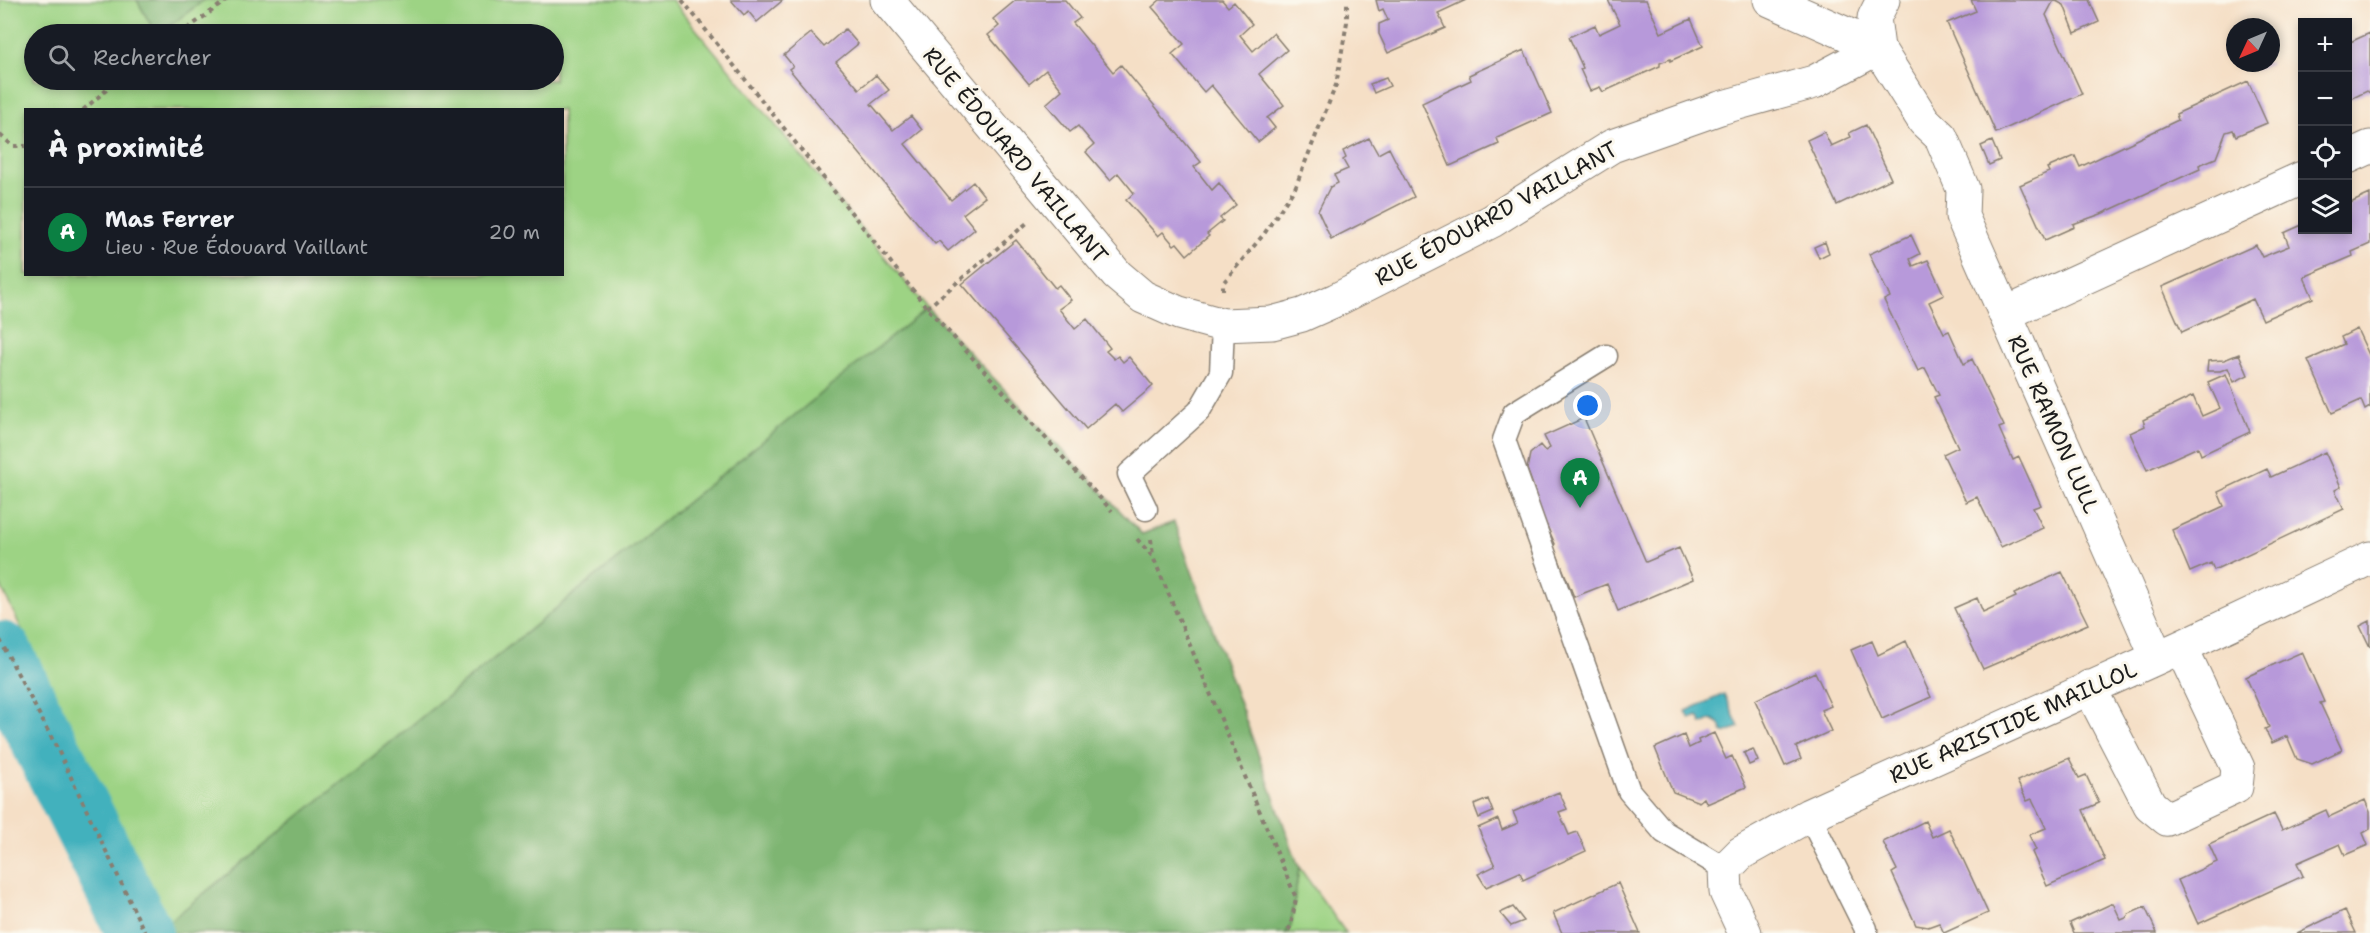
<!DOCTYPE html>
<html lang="fr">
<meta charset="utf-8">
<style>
:root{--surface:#171b24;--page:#242831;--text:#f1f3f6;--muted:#9ea1a6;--line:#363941;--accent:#0b8043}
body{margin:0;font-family:"Shantell Sans",sans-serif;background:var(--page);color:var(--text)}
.controls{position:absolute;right:18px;top:18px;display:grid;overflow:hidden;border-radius:0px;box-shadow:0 3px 9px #0003}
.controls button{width:54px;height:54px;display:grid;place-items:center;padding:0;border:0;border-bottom:2px solid var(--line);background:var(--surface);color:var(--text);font:30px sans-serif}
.compass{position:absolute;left:2226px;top:18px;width:54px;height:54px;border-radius:50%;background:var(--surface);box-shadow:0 3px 9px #0003;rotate:226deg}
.you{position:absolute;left:1588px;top:406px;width:21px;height:21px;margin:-15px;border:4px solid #fff;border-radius:50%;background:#1a73e8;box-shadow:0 0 0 9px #1a73e833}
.badge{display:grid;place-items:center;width:39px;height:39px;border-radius:50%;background:var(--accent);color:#fff;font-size:20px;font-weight:700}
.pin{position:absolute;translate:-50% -50px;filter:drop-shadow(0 2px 3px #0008)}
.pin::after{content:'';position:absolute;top:32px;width:21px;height:18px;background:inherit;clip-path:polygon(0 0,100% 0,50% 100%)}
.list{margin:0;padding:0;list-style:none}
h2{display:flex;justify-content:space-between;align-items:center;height:78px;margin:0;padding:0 24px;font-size:26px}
h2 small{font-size:20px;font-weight:400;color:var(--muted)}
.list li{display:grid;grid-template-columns:39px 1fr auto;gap:18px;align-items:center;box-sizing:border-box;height:90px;padding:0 24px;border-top:2px solid var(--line)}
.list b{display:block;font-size:22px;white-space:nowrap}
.list p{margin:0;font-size:20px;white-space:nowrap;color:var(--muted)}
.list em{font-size:20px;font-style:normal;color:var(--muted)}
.icon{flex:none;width:33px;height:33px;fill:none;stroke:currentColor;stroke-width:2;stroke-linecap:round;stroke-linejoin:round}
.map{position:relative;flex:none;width:2370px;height:933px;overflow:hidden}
.search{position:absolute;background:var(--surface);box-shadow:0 3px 9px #0003;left:24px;top:24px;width:540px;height:66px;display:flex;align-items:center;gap:15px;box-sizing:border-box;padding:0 21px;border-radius:33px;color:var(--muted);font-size:22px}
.panel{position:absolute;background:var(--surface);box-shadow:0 3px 9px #0003;left:24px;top:108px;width:540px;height:168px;border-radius:0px}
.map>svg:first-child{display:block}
</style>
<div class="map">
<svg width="2370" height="933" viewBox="0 0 2370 933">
<rect width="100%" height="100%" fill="#fbf7ec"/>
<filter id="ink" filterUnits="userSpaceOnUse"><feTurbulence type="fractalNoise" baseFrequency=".0167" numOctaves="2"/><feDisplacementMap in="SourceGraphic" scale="12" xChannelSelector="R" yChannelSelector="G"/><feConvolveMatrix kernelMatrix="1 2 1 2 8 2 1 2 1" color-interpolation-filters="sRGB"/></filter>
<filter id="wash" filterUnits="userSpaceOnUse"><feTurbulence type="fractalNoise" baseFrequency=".008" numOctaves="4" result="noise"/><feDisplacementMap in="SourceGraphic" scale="24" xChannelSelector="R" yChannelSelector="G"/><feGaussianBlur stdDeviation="1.35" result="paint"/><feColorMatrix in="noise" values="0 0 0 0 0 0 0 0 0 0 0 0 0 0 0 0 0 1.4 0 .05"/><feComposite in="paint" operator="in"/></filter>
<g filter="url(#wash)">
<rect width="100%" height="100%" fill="#f5dfc6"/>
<path fill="#9dd384" stroke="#5c7850" stroke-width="1.5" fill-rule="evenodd" d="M0,0H137L156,34H34V80H554V34H159L204,0H672L927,308L164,928L0,584ZM26,110H562V274H26Z
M1299,867L1346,933H1286L1291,926Z"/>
<path fill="#7eb572" stroke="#4d6847" stroke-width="1.5" d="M137,0H204L159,34H156Z
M927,308L1142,534L1174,522L1299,867L1291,926L1286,933H155Z"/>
<path fill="#42b1bd" stroke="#2f666c" stroke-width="1.5" d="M1724,694L1739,727L1724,733L1719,723L1712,719L1702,724L1698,716L1690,719L1686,711Z"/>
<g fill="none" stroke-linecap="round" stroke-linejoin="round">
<path stroke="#42b1bd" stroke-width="66" d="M0,654L140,933"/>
</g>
<g id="blocks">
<path fill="#b799da" d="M731,0H783L757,22L748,11L744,15Z
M1016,0H1065L1080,18L1073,23L1113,72L1121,65L1201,162L1194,167L1212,190L1219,183L1236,205L1220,218L1223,221L1207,234L1209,236L1187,255L1177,243L1174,245L1163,232L1158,236L1126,200L1134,193L1118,173L1110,180L1086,152L1094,145L1078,126L1070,132L1046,104L1062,90L1046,70L1029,84L988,35L999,26L993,19Z
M1160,0H1222L1228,7L1234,2L1252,24L1240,35L1253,51L1273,33L1287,50L1259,74L1284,105L1267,118L1275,128L1258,142L1211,85L1204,92L1172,54L1184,44L1152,7Z
M1376,0H1466L1438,13L1445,28L1388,53L1379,34V24L1388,20L1383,9L1379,11Z
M1608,0H1646L1661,33L1691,19L1703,46L1670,61V59L1660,63V66L1603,92L1600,87L1590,91L1580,69L1583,68L1569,37L1595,25L1599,34L1620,24Z
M1971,0H2054L2046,15L2082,94L1996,133L1947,23L1976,11Z
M2054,0H2089L2099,22L2075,33L2064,5Z
M845,29L858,44L836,62L859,89L876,75L889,90L871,104L893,130L911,116L922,130L905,144L951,200L973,182L985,197L963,214L975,229L948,251L939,241L935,244L789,69L793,66L784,55L811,33L824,47Z
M2370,33V93L2367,91L2351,99L2348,92V43Z
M1524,50L1552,113L1497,138L1499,144L1450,166L1422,103L1471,80L1469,75Z
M2253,63H2271L2256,70Z
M1386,78L1390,86L1374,93L1370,84Z
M2248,81L2267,123L2236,136L2233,130L2226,132L2216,158L2199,165L2200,169L2101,214L2073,224L2074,227L2045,240L2020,185L2049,172L2047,168L2075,156L2080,167L2178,120L2176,114Z
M1866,125L1891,179L1837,205L1807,140L1824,132L1831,146L1851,137L1849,133Z
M1369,138L1378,154L1389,148L1414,197L1331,239L1318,211L1330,187L1338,183L1334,175L1348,169L1343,160L1346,158L1343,151Z
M1992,141L2000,160L1989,165L1981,146Z
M2370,194V244L2352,252L2353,256L2304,277L2313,298L2263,320L2253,299L2182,332L2162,287L2256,245L2262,257L2289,246L2284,233L2302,225V230H2348V204Z
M1911,235L1920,254L1910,259L1913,266L1928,260L1944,295L1929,302L1944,333L1949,331L1964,364L1972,359L2004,426L1999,428L2013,460L2019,457L2041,505L2033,508L2043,528L2001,547L1977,497L1966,502L1943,454L1958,447L1934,397L1939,395L1925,368L1918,371L1884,300L1890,297L1869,254Z
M1016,240L1055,288L1059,285L1071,300L1059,309L1075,329L1087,319L1110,348L1106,351L1114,359L1118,356L1123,362L1129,357L1153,386L1122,412L1115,404L1086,429L962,284Z
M1825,242L1829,253L1819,258L1814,247Z
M2357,329L2370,357V407L2365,410L2361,400L2332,413L2308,360L2344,344L2341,337Z
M2239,354L2248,375L2234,382L2228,368L2220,371H2207L2208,361L2224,360Z
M2226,374L2250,432L2201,455L2198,447L2147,470L2130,433L2145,426L2143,420L2193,396L2202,416L2220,408L2208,382Z
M1584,418L1646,562L1679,548L1693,579L1618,611L1607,584L1574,597L1553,545L1555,544L1547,526L1544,527L1528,490L1534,488L1527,469L1530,454L1540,445L1545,451L1550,448L1544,436Z
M2325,452L2341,487L2335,490L2344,509L2214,570L2211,563L2190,572L2172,530L2224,506L2218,492L2267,469L2271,477Z
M2062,572L2088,624L1983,669L1954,608L1977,598L1983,612L2016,597L2014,594Z
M2370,621V647L2360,626Z
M1872,641L1878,655L1906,641L1931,697L1882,719L1851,650Z
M2302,652L2324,702L2320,703L2342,750L2312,764L2297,759L2287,736L2272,743L2265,729L2269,727L2246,677Z
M1815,672L1831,706L1821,710L1831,731L1796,747L1801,759L1785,766L1755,700Z
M1714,733L1726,759L1732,756L1746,787L1707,804L1704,798L1699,802L1673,792L1655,748L1684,735L1689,748L1699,743L1698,740Z
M1753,749L1758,761L1749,765L1744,753Z
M2069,758L2079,778L2086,775L2099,803L2083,810L2105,860L2047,886L2032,852L2036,850L2029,835L2046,828L2032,799L2027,801L2017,781Z
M1559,792L1567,809L1559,812L1569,835L1577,832L1586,851L1523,880L1520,872L1486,887L1478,874L1495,866L1478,828L1498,819L1502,830L1518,823L1513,812Z
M1488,799L1493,812L1479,818L1474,805Z
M2365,800L2370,812V829L2363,833L2368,845L2345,855L2340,844L2297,863L2303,876L2198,924L2178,880L2217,862L2209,844L2274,814L2282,830L2326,810L2329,817Z
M1925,821L1932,837L1949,829L1988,913L1944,933L1939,923L1928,927L1916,925L1892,873L1897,870L1883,842Z
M1618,883L1640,933H1562L1553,913Z
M2113,903L2121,920L2126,918L2129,914L2145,907L2157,933H2074L2070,923Z
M1513,907L1524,921L1511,926L1500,913Z
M2345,910L2356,933H2297Z"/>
</g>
</g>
<g filter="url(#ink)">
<use href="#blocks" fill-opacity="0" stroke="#887e71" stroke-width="1.5"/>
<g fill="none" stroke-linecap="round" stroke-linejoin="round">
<g stroke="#887e71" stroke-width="25">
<path id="lane" d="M1606,356L1514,413L1504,440L1629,791L1664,832L1725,869
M1146,509L1129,474L1199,411L1221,373L1223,325
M1809,815L1866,929V933"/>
</g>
<g stroke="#887e71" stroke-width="35">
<path id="street" d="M887,0L1117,275L1143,297L1179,313L1223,325L1272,323L1302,315L1336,300L1492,221L1612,146L1720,108L1814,82L1878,48
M1770,0L1878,48
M1883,0L1874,18L1878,48L1924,121L1941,137L1963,189L1962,216L2157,657
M2348,157L2370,147
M2005,314L2302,178
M2089,687L2150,805L2167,819L2236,787L2238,768L2181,647
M1745,933L1726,892L1725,869L1741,853L1809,815L2181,647L2370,558"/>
</g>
<path stroke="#887e71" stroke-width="4" stroke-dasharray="4.5 4.5" stroke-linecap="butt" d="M682,0L927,308L1112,511
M180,34L227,0
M83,110L118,80
M0,135L13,146H26
M1223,290V283L1264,234L1295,188L1336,85L1347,22V0
M927,308L1027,223
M1137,539L1153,557L1296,898L1291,926L1286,933
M1151,539L1153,555
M0,640L58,750L145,933"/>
<use href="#lane" stroke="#fff" stroke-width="22"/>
<use href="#street" stroke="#fff" stroke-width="33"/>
</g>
</g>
<g text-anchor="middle" stroke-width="6" stroke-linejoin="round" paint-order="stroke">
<g font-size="22" fill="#1c1c1c" stroke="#fbf7ec">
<text transform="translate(1016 155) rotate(50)" y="8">RUE ÉDOUARD VAILLANT</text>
<text transform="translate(1496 213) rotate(-29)" y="8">RUE ÉDOUARD VAILLANT</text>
<text transform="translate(2054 424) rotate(66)" y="8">RUE RAMON LULL</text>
<text transform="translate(2013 722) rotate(-24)" y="8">RUE ARISTIDE MAILLOL</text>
</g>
</g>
</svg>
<div class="controls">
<button>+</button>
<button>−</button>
<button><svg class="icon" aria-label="locate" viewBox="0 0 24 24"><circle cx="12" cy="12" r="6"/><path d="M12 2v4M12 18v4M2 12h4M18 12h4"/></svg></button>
<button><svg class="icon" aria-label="layers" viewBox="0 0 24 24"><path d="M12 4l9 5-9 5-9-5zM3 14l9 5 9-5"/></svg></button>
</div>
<svg class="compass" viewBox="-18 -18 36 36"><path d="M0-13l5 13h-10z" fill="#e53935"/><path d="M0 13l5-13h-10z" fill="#9ea1a6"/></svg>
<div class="you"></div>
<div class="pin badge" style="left:1580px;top:508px">A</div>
<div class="search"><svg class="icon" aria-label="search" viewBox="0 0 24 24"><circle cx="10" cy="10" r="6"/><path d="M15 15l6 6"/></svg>Rechercher</div>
<section class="panel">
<h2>À proximité<small></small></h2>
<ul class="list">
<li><span class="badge">A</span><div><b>Mas Ferrer</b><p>Lieu · Rue Édouard Vaillant</p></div><em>20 m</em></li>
</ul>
</section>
</div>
